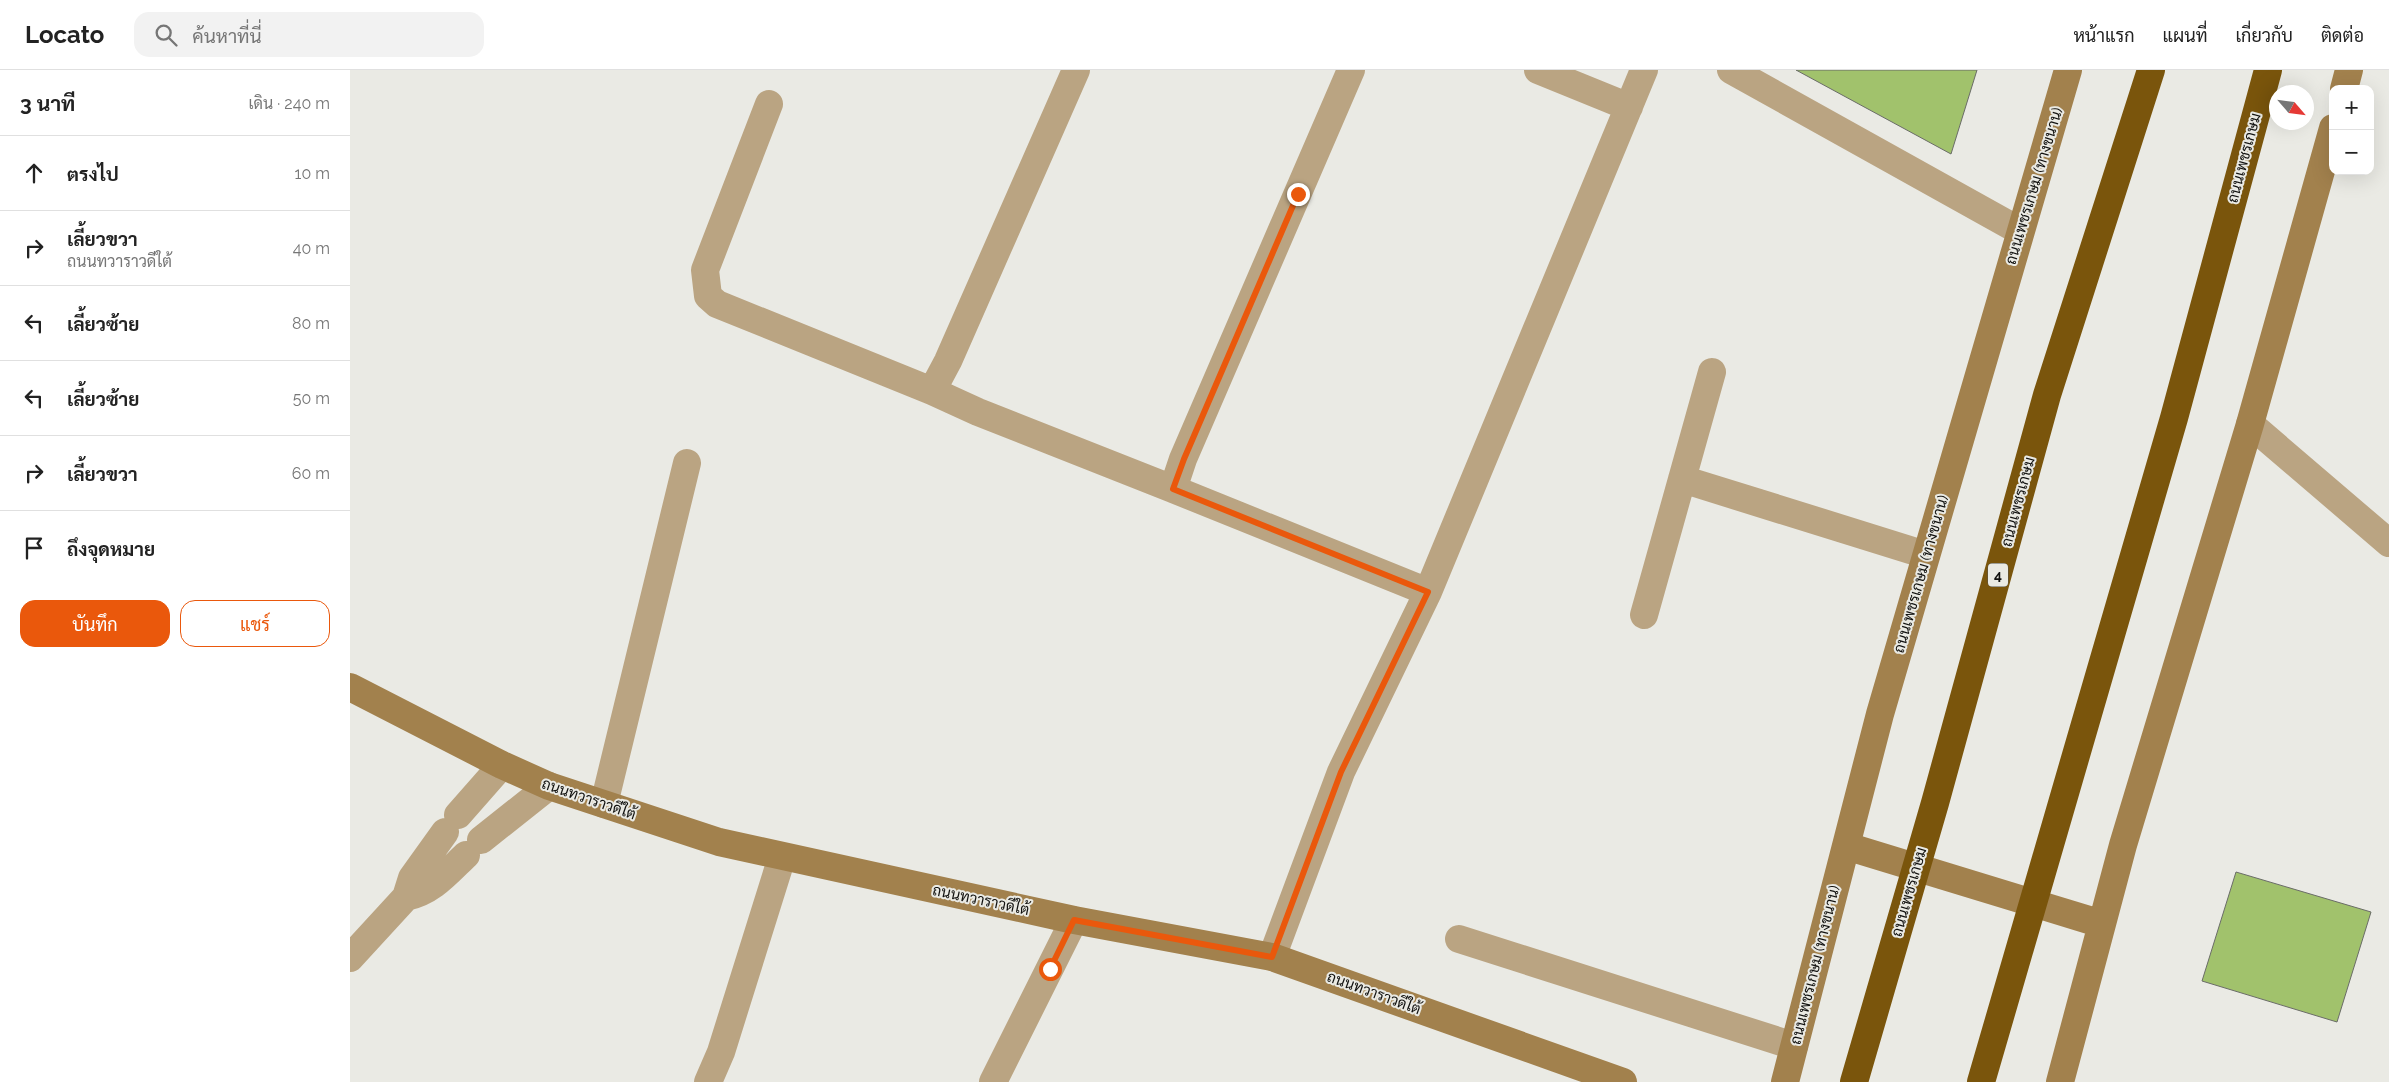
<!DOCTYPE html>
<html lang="th">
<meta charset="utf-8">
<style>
:root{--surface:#fff;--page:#f2f2f2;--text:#222;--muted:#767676;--line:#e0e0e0;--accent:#ea580c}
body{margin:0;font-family:Raleway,Sarabun,sans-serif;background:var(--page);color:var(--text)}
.controls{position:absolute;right:15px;top:15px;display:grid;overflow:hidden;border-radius:10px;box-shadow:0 5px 20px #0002}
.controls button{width:45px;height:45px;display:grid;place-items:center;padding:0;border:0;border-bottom:1px solid var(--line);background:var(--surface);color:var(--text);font:25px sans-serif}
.compass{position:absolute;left:1919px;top:15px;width:45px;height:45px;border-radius:50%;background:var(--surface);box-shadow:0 5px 20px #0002;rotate:118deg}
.stop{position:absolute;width:15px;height:15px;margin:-11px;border:4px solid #ea580c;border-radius:50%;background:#fff}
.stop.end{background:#ea580c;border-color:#fff;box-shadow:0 1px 5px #0008}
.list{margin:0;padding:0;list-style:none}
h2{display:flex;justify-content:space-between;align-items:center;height:65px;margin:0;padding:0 20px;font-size:21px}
h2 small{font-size:16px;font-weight:400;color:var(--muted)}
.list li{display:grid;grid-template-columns:32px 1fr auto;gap:15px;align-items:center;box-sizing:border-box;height:75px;padding:0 20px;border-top:1px solid var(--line)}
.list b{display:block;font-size:19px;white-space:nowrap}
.list p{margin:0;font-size:16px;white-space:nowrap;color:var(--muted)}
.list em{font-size:16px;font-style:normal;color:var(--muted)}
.actions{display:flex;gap:10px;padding:15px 20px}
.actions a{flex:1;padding:11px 0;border:1px solid var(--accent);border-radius:15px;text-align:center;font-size:18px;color:var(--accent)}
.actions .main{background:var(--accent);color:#fff}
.icon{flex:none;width:28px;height:28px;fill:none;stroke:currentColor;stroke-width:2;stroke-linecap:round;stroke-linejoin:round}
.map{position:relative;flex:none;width:2039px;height:1012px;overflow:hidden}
header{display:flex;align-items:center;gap:30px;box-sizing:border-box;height:70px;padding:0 25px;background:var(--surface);border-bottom:1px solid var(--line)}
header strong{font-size:24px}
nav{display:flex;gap:28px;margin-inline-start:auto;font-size:18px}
.search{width:350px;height:45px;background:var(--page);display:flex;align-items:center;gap:12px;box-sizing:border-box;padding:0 18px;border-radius:15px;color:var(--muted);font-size:19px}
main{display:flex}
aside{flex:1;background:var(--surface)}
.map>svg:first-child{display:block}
</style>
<header>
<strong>Locato</strong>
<div class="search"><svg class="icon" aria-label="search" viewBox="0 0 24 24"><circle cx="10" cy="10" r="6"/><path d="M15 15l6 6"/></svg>ค้นหาที่นี่</div>
<nav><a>หน้าแรก</a><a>แผนที่</a><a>เกี่ยวกับ</a><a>ติดต่อ</a></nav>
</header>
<main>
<aside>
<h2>3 นาที<small>เดิน · 240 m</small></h2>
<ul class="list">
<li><svg class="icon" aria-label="ahead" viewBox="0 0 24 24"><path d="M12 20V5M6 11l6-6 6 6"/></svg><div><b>ตรงไป</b></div><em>10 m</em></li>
<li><svg class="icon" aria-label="right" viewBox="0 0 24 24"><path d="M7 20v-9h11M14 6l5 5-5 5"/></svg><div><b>เลี้ยวขวา</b><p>ถนนทวาราวดีใต้</p></div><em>40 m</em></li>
<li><svg class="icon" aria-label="left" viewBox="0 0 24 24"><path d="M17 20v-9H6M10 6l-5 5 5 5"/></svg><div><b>เลี้ยวซ้าย</b></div><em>80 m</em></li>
<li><svg class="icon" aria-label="left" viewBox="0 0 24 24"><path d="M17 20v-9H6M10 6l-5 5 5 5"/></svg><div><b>เลี้ยวซ้าย</b></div><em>50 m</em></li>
<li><svg class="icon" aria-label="right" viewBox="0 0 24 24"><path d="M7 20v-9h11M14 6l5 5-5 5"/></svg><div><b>เลี้ยวขวา</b></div><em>60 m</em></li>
<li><svg class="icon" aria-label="arrive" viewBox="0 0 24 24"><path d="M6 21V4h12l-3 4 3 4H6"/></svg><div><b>ถึงจุดหมาย</b></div></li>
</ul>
<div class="actions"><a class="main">บันทึก</a><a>แชร์</a></div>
</aside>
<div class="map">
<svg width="2039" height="1012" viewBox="0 0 2039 1012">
<rect width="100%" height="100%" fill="#eaeae4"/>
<path fill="#a1c26c" stroke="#6a6c67" d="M1446,0H1627L1601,84Z
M1886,802L2021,842L1987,952L1852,911Z"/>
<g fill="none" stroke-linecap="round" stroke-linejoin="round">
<path stroke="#baa482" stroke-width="28" d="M726,0L598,291L582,321L628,342L823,419L833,389L1001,0
M1188,0L1279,37
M1381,0L1670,161
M419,34L355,200L358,226L367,234L582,321
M1900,354L2039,473
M1332,409L1576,485
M823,419L1078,522
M1294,545L1362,302
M254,734L337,393
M108,745L152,695
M131,770L199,716
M56,827C82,822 98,802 116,785
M1109,869L1444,976
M922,887L991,702L1078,522L1294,0
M0,888L56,827L62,808L95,762
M358,1012L371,982L432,787
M643,1012L724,850"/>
<path stroke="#a2814d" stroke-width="28" d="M1994,19L1999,0
M0,617L152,695L199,716L369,772L724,850L922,887L1273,1012
M1496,776L1752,854
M1435,1012L1530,644L1718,0
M1710,1012L1773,775L1900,354L1983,58"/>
<path stroke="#7a550c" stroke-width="28" d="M1504,1012L1585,733L1697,325L1801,0
M1631,1012L1824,348L1918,0"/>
</g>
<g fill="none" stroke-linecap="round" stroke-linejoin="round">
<path stroke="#ea580c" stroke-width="6" d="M700,899L724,850L922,887L991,702L1078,522L823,419L834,389L948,124"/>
</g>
<g text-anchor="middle" stroke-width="4" stroke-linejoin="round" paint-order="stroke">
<rect fill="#eaeae4" stroke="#52524f" stroke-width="1" x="1638" y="493.5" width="20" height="23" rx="4"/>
<g font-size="14" font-weight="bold" fill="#11110f">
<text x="1648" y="510">4</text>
</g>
<g font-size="15" fill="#11110f" stroke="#eaeae4">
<text transform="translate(1894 88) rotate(-75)" y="5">ถนนเพชรเกษม</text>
<text transform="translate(1684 116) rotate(-73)" y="5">ถนนเพชรเกษม (ทางขนาน)</text>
<text transform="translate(1668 432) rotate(-75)" y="5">ถนนเพชรเกษม</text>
<text transform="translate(1571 504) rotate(-74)" y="5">ถนนเพชรเกษม (ทางขนาน)</text>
<text transform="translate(239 729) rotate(19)" y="5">ถนนทวาราวดีใต้</text>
<text transform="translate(1559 822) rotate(-74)" y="5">ถนนเพชรเกษม</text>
<text transform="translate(631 830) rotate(12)" y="5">ถนนทวาราวดีใต้</text>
<text transform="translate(1465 895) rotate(-76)" y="5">ถนนเพชรเกษม (ทางขนาน)</text>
<text transform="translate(1024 923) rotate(20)" y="5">ถนนทวาราวดีใต้</text>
</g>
</g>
</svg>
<div class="controls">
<button>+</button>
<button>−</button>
</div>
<svg class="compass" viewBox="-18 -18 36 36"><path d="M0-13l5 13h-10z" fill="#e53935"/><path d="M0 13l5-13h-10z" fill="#767676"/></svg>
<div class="stop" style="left:700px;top:899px"></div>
<div class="stop end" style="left:948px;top:124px"></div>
</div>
</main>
